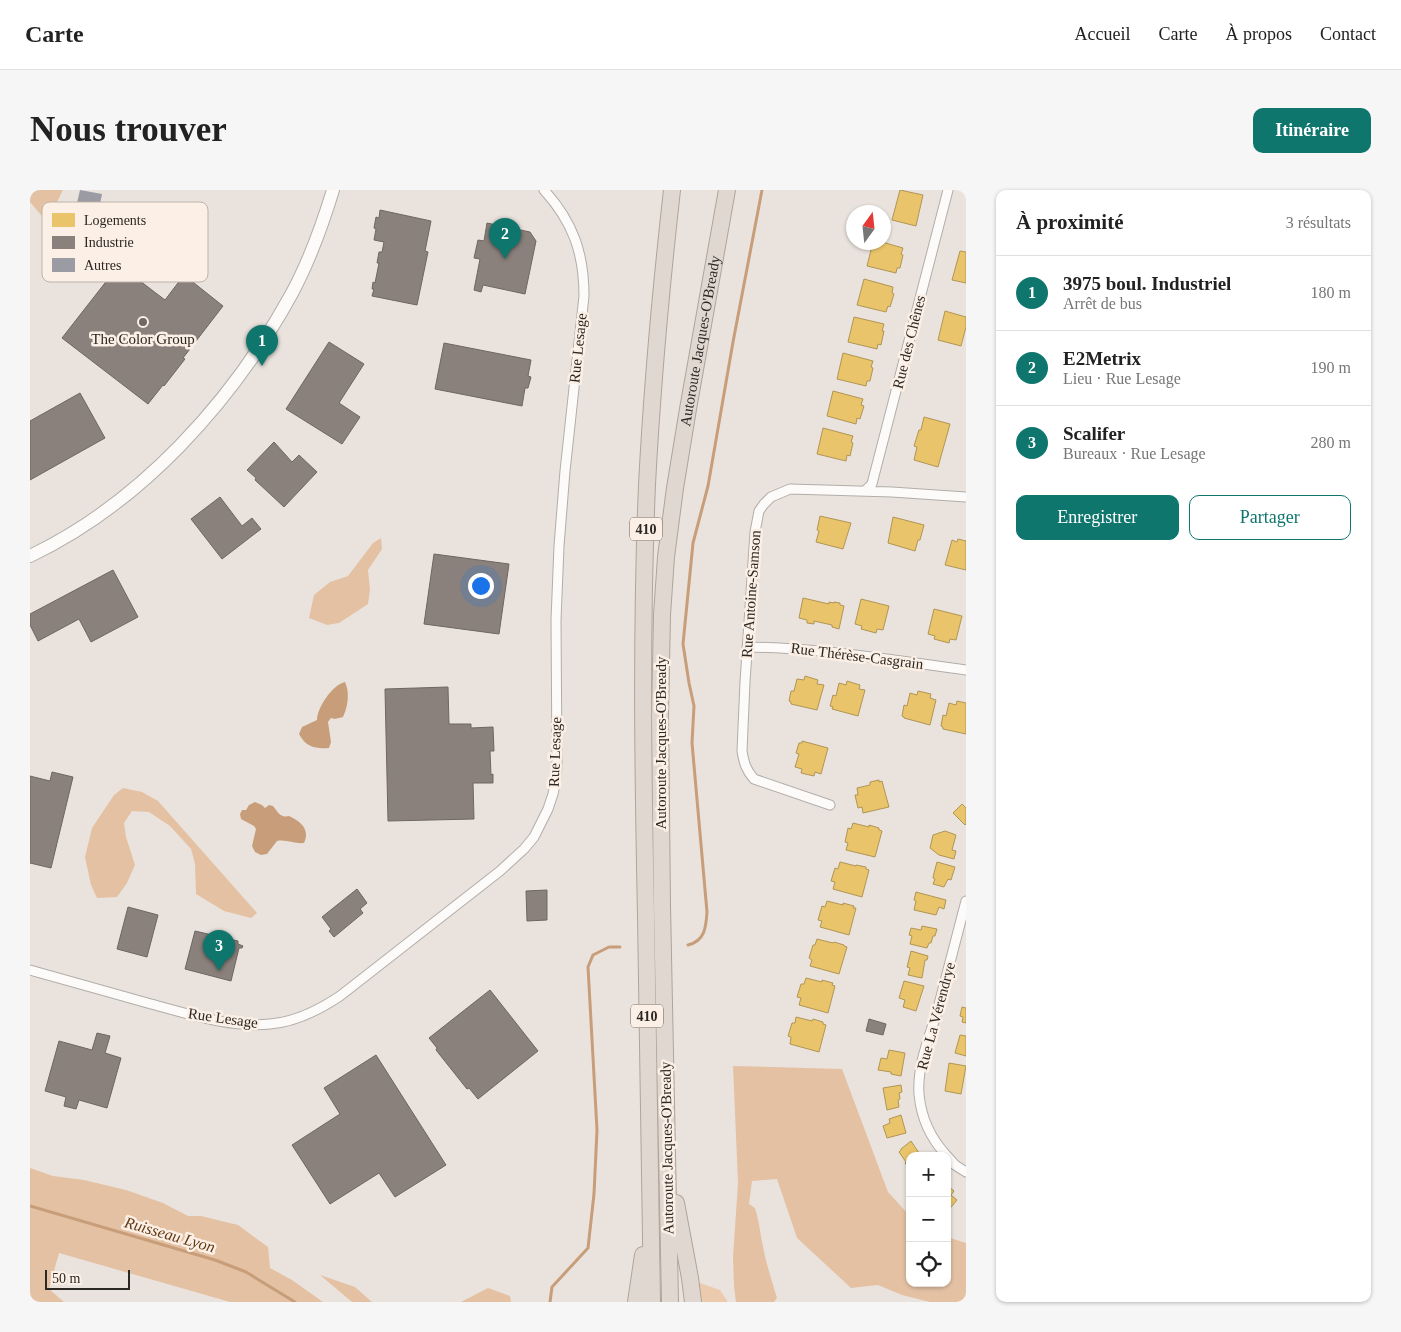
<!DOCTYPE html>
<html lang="fr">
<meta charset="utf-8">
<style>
:root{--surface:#fff;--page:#f6f6f6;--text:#222;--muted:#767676;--line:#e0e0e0;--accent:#0f766e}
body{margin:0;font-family:Georgia,serif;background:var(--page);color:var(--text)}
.controls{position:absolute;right:15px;bottom:15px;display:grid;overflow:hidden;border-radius:10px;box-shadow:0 1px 4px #0004}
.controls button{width:45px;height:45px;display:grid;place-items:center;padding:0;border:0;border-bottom:1px solid var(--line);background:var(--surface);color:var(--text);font:25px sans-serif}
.compass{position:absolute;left:816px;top:15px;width:45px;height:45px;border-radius:50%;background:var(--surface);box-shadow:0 1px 4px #0004;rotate:15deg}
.scale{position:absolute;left:15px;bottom:12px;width:85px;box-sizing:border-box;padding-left:5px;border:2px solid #2b2723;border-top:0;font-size:14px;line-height:18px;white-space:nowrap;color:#2b2723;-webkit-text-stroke:4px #fcefe5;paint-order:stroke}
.you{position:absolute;left:450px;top:395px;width:18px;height:18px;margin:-12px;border:4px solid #fff;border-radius:50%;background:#1a73e8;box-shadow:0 0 0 8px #1a73e833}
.badge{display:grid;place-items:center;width:32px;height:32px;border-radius:50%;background:var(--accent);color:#fff;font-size:16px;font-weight:700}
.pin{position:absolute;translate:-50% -41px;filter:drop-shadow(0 1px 2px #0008)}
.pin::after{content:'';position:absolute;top:26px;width:18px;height:15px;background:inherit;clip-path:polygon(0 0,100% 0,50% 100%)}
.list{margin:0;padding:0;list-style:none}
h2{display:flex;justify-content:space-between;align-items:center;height:65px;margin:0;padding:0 20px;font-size:21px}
h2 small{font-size:16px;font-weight:400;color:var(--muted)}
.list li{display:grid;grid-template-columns:32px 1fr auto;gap:15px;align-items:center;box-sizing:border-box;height:75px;padding:0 20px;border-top:1px solid var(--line)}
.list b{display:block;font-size:19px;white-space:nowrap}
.list p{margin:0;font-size:16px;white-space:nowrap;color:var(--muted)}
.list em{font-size:16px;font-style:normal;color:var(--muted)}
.actions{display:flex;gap:10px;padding:15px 20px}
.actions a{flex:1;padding:11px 0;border:1px solid var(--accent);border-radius:10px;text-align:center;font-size:18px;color:var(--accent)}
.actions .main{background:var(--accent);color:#fff}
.icon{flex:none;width:28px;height:28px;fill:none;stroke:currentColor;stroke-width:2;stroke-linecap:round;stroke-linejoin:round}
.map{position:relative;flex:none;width:936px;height:1112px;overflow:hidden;border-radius:10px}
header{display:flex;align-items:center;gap:30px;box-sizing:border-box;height:70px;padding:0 25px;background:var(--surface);border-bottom:1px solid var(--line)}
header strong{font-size:24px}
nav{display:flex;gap:28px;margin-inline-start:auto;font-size:18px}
.intro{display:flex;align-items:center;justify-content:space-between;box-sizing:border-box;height:120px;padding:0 30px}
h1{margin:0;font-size:35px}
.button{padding:12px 22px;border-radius:10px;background:var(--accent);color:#fff;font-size:18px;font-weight:700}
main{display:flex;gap:30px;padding:0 30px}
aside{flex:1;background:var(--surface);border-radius:10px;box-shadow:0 1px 4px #0004}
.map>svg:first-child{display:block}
</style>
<header>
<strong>Carte</strong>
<nav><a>Accueil</a><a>Carte</a><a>À propos</a><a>Contact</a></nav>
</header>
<div class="intro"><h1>Nous trouver</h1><a class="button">Itinéraire</a></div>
<main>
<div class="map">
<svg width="936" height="1112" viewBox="0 0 936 1112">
<rect width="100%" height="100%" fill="#eae3dd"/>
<path fill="#eccaad" d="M667,1092L690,1100L698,1112H670Z"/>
<path fill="#e4c1a3" d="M0,0H33L17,32L0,12Z
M351,348L352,359L338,380L340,400L338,414L309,433L297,435L279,428L284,405L300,392L318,386L343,353Z
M93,598L112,602L128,611L227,723L221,728L194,721L166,704L165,674L161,659L140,636L119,622L102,621L94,633L96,647L105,675L97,693L87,707L67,708L61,695L55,667L62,638L84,605Z
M703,876L812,879L858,1002L880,1026V1093H917V1047L936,1053V1112H900L872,1105L848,1095L821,1098L767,1048L747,989L722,991L719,1014L725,1018C729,1030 730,1043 733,1056C736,1074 742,1091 747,1108L744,1112H706L704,1097L703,1067L708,993Z
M0,978L23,986L54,990L96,1000L133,1013L158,1026H171L208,1035L238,1057L240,1078L262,1090L293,1112H200L29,1063L19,1099L34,1112H0Z
M290,1085L325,1097L342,1112H322Z
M458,1098L480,1106L481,1112H431Z"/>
<path fill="#c89e7a" d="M315,492C320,503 318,516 313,527L305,529L301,528L298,532L301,552L299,558C285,559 276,557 269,544L272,537L287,530C287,518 302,495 315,492Z
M225,612L232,615L235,618L239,615L243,616C248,622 250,628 259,626C272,632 280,640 274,653C264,654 256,649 247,651L237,664L231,665L225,662L222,656L226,639L224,636L211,629L210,624L212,620H216L219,615Z"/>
<path fill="#e9c46a" stroke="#b09555" d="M870,0L893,5L886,36L862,30Z
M843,52H852L873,58L871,64L873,65L870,78H867L866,83L837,76Z
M930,61L936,62V93L922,90Z
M834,89L863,97L862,103L864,104L860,117L858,116L856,122L827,115Z
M915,121L936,127V137L931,156L908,150Z
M824,127L854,134L852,141H854L851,155L848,154L847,159L818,152Z
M813,163L843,171L841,177L843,178L840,191H837L836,196L807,189Z
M803,201L833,209L831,215L834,216L830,229L827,228L826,234L797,226Z
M894,227L920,234L908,277L884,270L887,257L884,256L889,240H891Z
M793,238L823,246L821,252L823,253L820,266L817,265L816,271L787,264Z
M790,326L821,333L813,359L786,352L789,341L787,340Z
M863,327L894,335L890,350H888L885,361L858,353Z
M928,349L936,351V380L915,375L922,350L927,352Z
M773,408L799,414V412L804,413V412L810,413V415L814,416L809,439L802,437V435L784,431V434L777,433V430L769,428Z
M831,409L859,416L853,440L847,439L846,443L831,439L832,436L825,434Z
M904,419L932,426L926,450L920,449L919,453L904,449L905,446L898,444Z
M775,486L788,490L787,494L794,495L787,520L761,514V512L759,511L761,501H764L767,489L774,490Z
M817,491L830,495L829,499L835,500L828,526L802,519L803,517L800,516L803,505L806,506L809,493L816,495Z
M888,501L901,504L900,508L906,510L900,535L874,528V527L872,526L874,515L877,516L880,503L887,505Z
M927,511L936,513V544L913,539V537L911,536L913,525L916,526L919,513L926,515Z
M772,551L798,558L791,584L785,582L784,586L771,583L772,579L765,577L769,564L766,563L769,553H772Z
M849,590V592L852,591L859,617L833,623L832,617L828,618L825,605H828L827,598L840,595V592Z
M932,614L936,618V634L935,635L923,623Z
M823,633L839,637V635L849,638V640L852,641L845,667L816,660L818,653L815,652L818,638L821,639Z
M915,641L926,645L922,660L926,661L924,669L909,665L900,658L903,645Z
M810,672L826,676V675L836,677V679L839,680L832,707L803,699L805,692L801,691L805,678L808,679Z
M907,672L925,677L921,690L918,689L914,697L903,694L905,689L903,688L904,683Z
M886,702L916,710L914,719L909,717L906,725L884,720L886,711L884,710Z
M797,711L813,715V713L824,716L823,718H826L819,745L790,737L792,731L788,730L792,716L795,717Z
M892,736L907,739L905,746H903L901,753H899L897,758L880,754L882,746L879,745L881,738L891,740Z
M787,749L803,753L804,752L814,755V756L817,757L809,784L780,776L782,770L779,768L783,755H785Z
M881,761L898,766L897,770H895L892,788L878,785L880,778L877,777Z
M776,788L792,792V790L803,793L802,795L805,796L798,823L769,815L771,808L767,807L771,794H774Z
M874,791L894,796L886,821L873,817L875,810L869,808Z
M932,817L936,818V833L932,832L933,827L930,826Z
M766,827L782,831L783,829L793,832V834L796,835L789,862L760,854L761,847L758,846L762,833H765Z
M930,845L936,846V866L925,863Z
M859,860L875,863L871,886L861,884V882L848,880L851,868L857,869Z
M919,873L936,876L931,904L915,901Z
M871,895L872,902L869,903L870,909L868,910L869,917L857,920L853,898Z
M871,925L876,943L857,948L853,936L860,933L859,929Z
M881,951L889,963L888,964L889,966H880V976L878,977L875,973L876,972L869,962L871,960V959Z
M917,995L924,1001L921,1005L927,1010L917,1022Z"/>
<path fill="#8a817c" stroke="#6e6661" d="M350,20L401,31L395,61L398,62L387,115L342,106L344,99H342L343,92L345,93L349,73H347L349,62H352L354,52L344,50L346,39L344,38L346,27L349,28Z
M457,33L500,42L506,51L495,104L453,95L451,102L444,100L450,69L444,68L448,50L454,51Z
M89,75L135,110L154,85L193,116L153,168L155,169L134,196L133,195L118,214L32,148Z
M299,152L334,174L309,213L330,227L312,254L256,219Z
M414,153L501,170L498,186L501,187L498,198H495L492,216L405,199Z
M50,203L75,248L0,290V231Z
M244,252L262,272L269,265L287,282L254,317L225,290L226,288L217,280Z
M190,307L212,336L222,328L231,339L192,369L161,329Z
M404,364L479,374L469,444L394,434Z
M83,380L108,427L61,452L49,429L8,451L0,435V424Z
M418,497L419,534H441V538L463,537L464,561H460L461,585L463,584V593H443L444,629L358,631L355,499Z
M22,582L43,587L21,678L0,673V586L20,591Z
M327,699L337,713L330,719L333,723L304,747L299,741L301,739L292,727Z
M517,700V730L497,731L496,701Z
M98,717L128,725L117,767L87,759Z
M165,741L208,751V754L213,756L212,758H209L201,791L155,779Z
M460,800L508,861L448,909L439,898L437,899L406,860L407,858L399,848Z
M839,829L856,834L853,845L836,841Z
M67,843L80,846L75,863L91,868L77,918L49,910L46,919L34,916L36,907L15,901L29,851L62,860Z
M346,865L416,975L365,1007L349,983L300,1014L262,955L310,924L294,898Z"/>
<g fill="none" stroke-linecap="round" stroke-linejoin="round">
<path stroke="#c89e7a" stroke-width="3" d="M658,755C675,751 676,737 677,722L662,553L664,516L659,493L653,454L663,353L678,296L703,152L732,0
M0,1016L185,1070L216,1082L265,1112
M520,1112L522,1097L558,1058L564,1004L567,940L558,777L563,765L579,757H590"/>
</g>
<path fill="#9a9ba3" d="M50,0L72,4L65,40L42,35Z"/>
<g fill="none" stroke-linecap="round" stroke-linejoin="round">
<g stroke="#b2ada8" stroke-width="11">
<path id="street" d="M835,301L842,294L844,286L918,0
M717,457C790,458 863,470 936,480
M800,615L724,589C716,580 714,573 712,561L715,492L725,342L729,321L734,314L741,307L760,299L862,302L936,307
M0,780C40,791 81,803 121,814C159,824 200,838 240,834C266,832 289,820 310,806L470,681L494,659L504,647L518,619L523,604L526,589L527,574L526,430L529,356L535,281L554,106C554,63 543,32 514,0
M917,966C901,949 891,927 889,904C887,876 899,848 907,822C917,785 926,748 936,711
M917,966L925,975L936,982"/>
</g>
<g stroke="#b2ada8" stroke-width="14">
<path id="secondary" d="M0,366C111,313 202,212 261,105C279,72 292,36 303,0"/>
</g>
<g stroke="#afa49a" stroke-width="18">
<g id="highway">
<path d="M646,1013L660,1088L663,1112"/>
<path d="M606,1112L613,1065"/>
<path d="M622,1112C620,983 618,855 616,726C613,582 611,439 617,295C622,197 631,98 642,0"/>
<path id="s1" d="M640,1112L632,715L630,525L632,425L636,367L645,298L658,219L697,0"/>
</g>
</g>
<use href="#street" stroke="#fcfbfa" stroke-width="9"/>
<use href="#secondary" stroke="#fcfbfa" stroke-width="12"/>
<use href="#highway" stroke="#e0d7d0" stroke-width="16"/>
</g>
<circle fill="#6e6964" stroke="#fcefe5" stroke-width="2" cx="113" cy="132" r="5"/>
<g text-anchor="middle" stroke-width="5" stroke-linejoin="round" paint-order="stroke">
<g fill="#fcefe5" stroke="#6a635d" stroke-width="1">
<rect x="600" y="327.5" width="32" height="23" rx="4"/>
<rect x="601" y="814.5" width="32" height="23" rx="4"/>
</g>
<g font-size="14" font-weight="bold" fill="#2b2723">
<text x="616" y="344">410</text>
<text x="617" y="831">410</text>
</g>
<g font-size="15" fill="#2b2723" stroke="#fcefe5">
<text x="113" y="154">The Color Group</text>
</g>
<g font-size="15" fill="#2b2723" stroke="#fcefe5">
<text dy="5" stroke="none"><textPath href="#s1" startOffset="964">Autoroute Jacques-O'Bready</textPath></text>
<text transform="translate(879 152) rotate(-76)" y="5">Rue des Chênes</text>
<text transform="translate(548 158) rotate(-84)" y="5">Rue Lesage</text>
<text transform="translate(721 404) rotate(-86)" y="5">Rue Antoine-Samson</text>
<text transform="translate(827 466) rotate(7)" y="5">Rue Thérèse-Casgrain</text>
<text transform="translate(631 553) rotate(-90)" y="5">Autoroute Jacques-O'Bready</text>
<text transform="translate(525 562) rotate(-88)" y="5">Rue Lesage</text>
<text transform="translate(906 826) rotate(-75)" y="5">Rue La Vérendrye</text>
<text transform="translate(193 828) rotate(8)" y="5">Rue Lesage</text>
<text transform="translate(637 958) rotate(-91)" y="5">Autoroute Jacques-O'Bready</text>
</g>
<g font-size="16" font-style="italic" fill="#623a15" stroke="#fcefe5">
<text transform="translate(140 1044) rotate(16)" y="6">Ruisseau Lyon</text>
</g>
</g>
<rect x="12" y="12" width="166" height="80" rx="8" fill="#fcefe5" stroke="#bdb3ab" stroke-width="1"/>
<rect x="22" y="23" width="23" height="14" fill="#e9c46a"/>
<rect x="22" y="46" width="23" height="13" fill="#8a817c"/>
<rect x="22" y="68" width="23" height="14" fill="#9a9ba3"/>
<g font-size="14" fill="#2b2723">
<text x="54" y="35">Logements</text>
<text x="54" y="57">Industrie</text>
<text x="54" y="80">Autres</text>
</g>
</svg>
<div class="controls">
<button>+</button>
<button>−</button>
<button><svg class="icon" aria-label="locate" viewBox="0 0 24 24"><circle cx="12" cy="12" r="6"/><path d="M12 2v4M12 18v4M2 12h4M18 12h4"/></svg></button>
</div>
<svg class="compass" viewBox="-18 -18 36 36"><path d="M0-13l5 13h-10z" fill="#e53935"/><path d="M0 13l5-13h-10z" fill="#767676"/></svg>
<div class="scale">50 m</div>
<div class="you"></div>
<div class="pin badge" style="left:232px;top:176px">1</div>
<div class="pin badge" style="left:475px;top:69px">2</div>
<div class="pin badge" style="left:189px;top:781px">3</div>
</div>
<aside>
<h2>À proximité<small>3 résultats</small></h2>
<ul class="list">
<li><span class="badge">1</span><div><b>3975 boul. Industriel</b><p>Arrêt de bus</p></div><em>180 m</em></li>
<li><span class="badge">2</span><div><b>E2Metrix</b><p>Lieu · Rue Lesage</p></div><em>190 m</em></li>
<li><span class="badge">3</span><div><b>Scalifer</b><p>Bureaux · Rue Lesage</p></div><em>280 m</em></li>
</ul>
<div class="actions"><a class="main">Enregistrer</a><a>Partager</a></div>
</aside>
</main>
